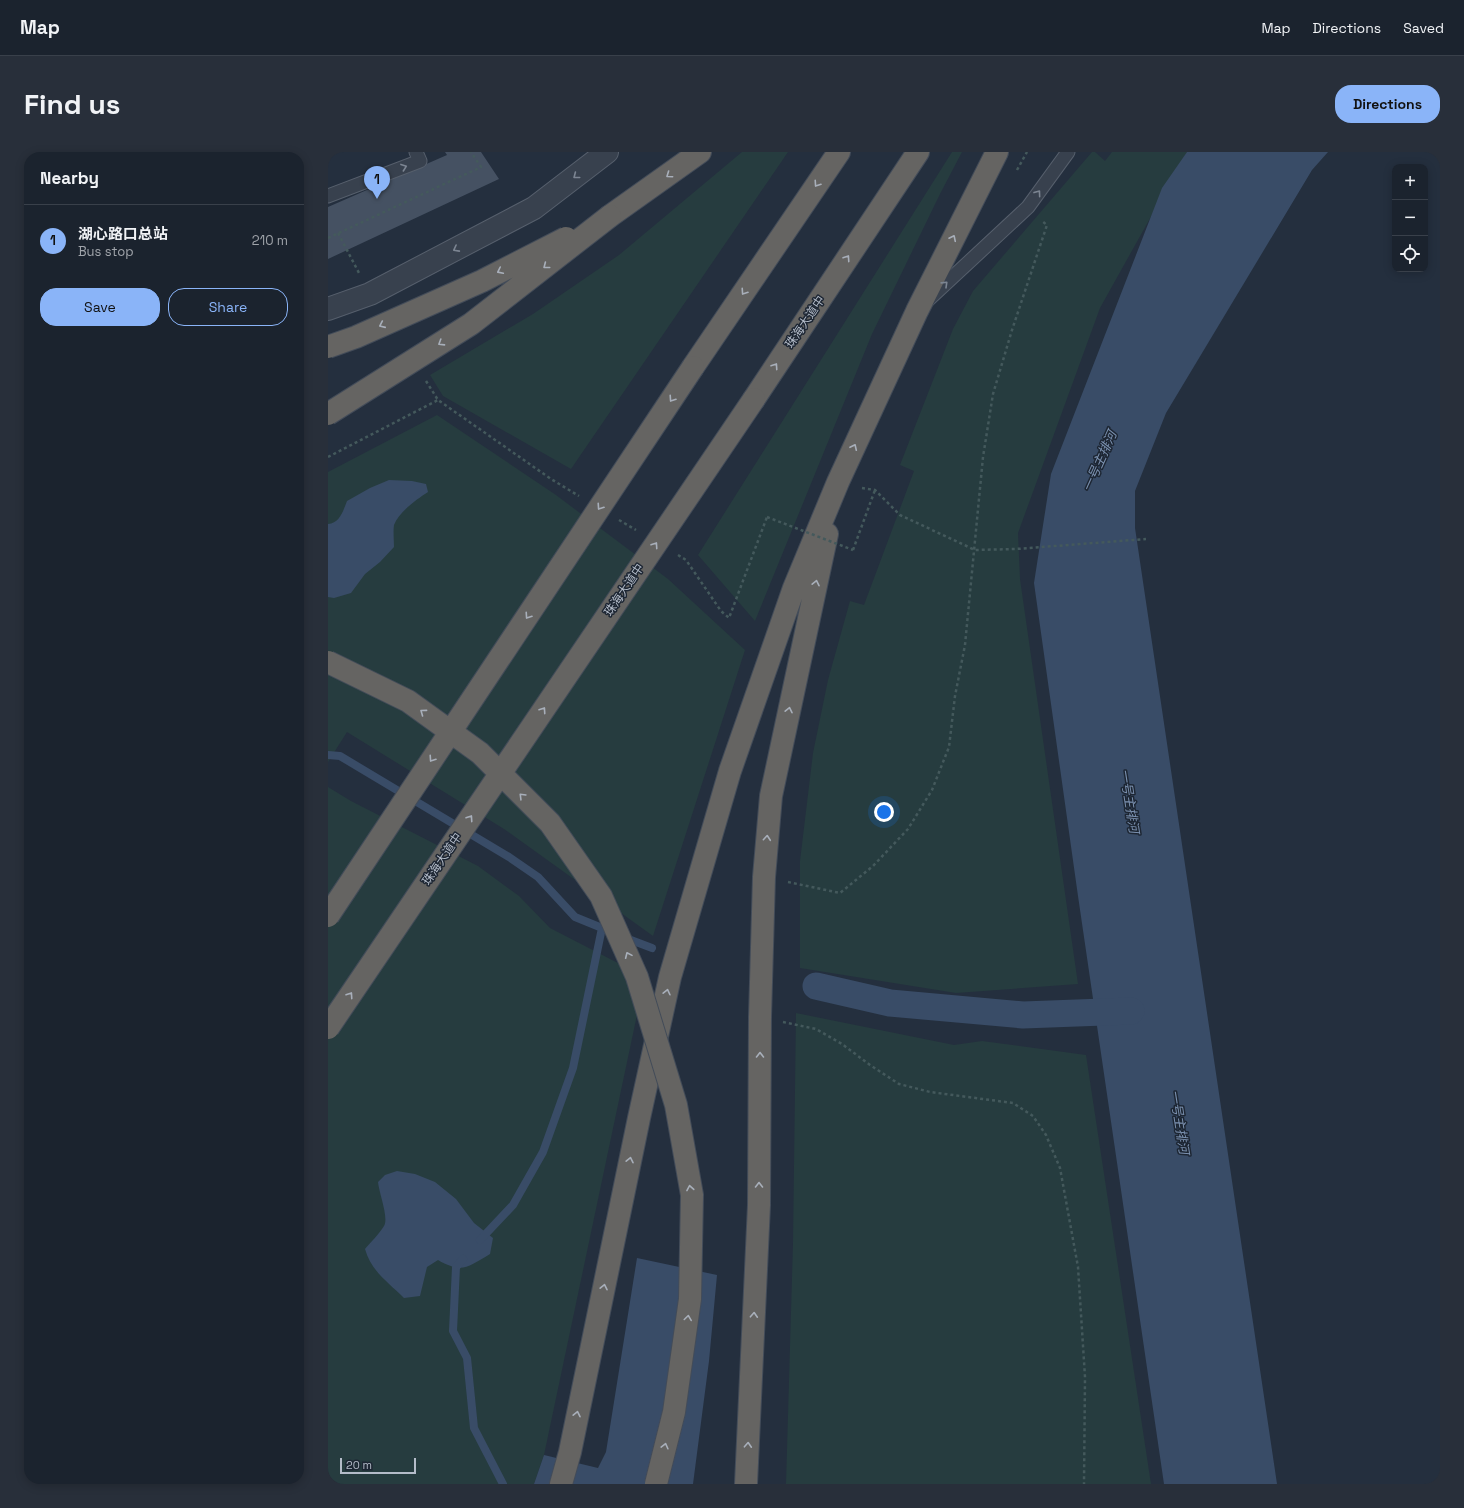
<!DOCTYPE html>
<meta charset="utf-8">
<style>
:root{--surface:#1b232e;--page:#282f3a;--text:#f1f3f6;--muted:#a0a4aa;--line:#39404a;--accent:#8ab4f8}
body{margin:0;font-family:"Space Grotesk","Noto Sans SC",sans-serif;background:var(--page);color:var(--text)}
.controls{position:absolute;right:12px;top:12px;display:grid;overflow:hidden;border-radius:8px;box-shadow:0 2px 10px #0003}
.controls button{width:36px;height:36px;display:grid;place-items:center;padding:0;border:0;border-bottom:1px solid var(--line);background:var(--surface);color:var(--text);font:20px sans-serif}
.scale{position:absolute;left:12px;bottom:10px;width:76px;box-sizing:border-box;padding-left:4px;border:2px solid #b4bcc9;border-top:0;font-size:11px;line-height:14px;white-space:nowrap;color:#b4bcc9;-webkit-text-stroke:3px #1d2633;paint-order:stroke}
.you{position:absolute;left:556px;top:660px;width:14px;height:14px;margin:-10px;border:3px solid #fff;border-radius:50%;background:#1a73e8;box-shadow:0 0 0 6px #1a73e833}
.badge{display:grid;place-items:center;width:26px;height:26px;border-radius:50%;background:var(--accent);color:#111;font-size:13px;font-weight:700}
.pin{position:absolute;translate:-50% -33px;filter:drop-shadow(0 1px 2px #0008)}
.pin::after{content:'';position:absolute;top:21px;width:14px;height:12px;background:inherit;clip-path:polygon(0 0,100% 0,50% 100%)}
.list{margin:0;padding:0;list-style:none}
h2{display:flex;justify-content:space-between;align-items:center;height:52px;margin:0;padding:0 16px;font-size:17px}
h2 small{font-size:13px;font-weight:400;color:var(--muted)}
.list li{display:grid;grid-template-columns:26px 1fr auto;gap:12px;align-items:center;box-sizing:border-box;height:72px;padding:0 16px;border-top:1px solid var(--line)}
.list b{display:block;font-size:15px;white-space:nowrap}
.list p{margin:0;font-size:13px;white-space:nowrap;color:var(--muted)}
.list em{font-size:13px;font-style:normal;color:var(--muted)}
.actions{display:flex;gap:8px;padding:12px 16px}
.actions a{flex:1;padding:9px 0;border:1px solid var(--accent);border-radius:16px;text-align:center;font-size:14px;color:var(--accent)}
.actions .main{background:var(--accent);color:#111}
.icon{flex:none;width:22px;height:22px;fill:none;stroke:currentColor;stroke-width:2;stroke-linecap:round;stroke-linejoin:round}
.map{position:relative;flex:none;width:1112px;height:1332px;overflow:hidden;border-radius:16px}
header{display:flex;align-items:center;gap:24px;box-sizing:border-box;height:56px;padding:0 20px;background:var(--surface);border-bottom:1px solid var(--line)}
header strong{font-size:19px}
nav{display:flex;gap:22px;margin-inline-start:auto;font-size:14px}
.intro{display:flex;align-items:center;justify-content:space-between;box-sizing:border-box;height:96px;padding:0 24px}
h1{margin:0;font-size:28px}
.button{padding:10px 18px;border-radius:16px;background:var(--accent);color:#111;font-size:14px;font-weight:700}
main{display:flex;gap:24px;padding:0 24px}
aside{flex:1;background:var(--surface);border-radius:16px;box-shadow:0 2px 10px #0003}
.map>svg:first-child{display:block}
</style>
<header>
<strong>Map</strong>
<nav><a>Map</a><a>Directions</a><a>Saved</a></nav>
</header>
<div class="intro"><h1>Find us</h1><a class="button">Directions</a></div>
<main>
<aside>
<h2>Nearby<small></small></h2>
<ul class="list">
<li><span class="badge">1</span><div><b>湖心路口总站</b><p>Bus stop</p></div><em>210 m</em></li>
</ul>
<div class="actions"><a class="main">Save</a><a>Share</a></div>
</aside>
<div class="map">
<svg width="1112" height="1332" viewBox="0 0 1112 1332">
<rect width="100%" height="100%" fill="#242f3e"/>
<path fill="#263c3f" d="M414,0H460L243,317L115,244L102,223L205,162L291,103Z
M624,0H634L612,42L544,182L427,469L370,403Z
M764,0H767L777,9L784,0H859L772,156L690,381L692,427L750,832L628,841L472,816V709L485,601L500,528L522,449L536,453L586,319L572,313L625,177L645,139Z
M109,263L228,343L340,427L417,498L325,784L176,677L19,580L0,610V320Z
M0,635L23,649L150,714L191,744L222,776L317,825L216,1303L206,1332H0Z
M468,861L626,893L654,889L758,903L823,1332H458L465,1091Z"/>
<path fill="#394c67" d="M859,0H1000L984,18L838,261L807,339V376L949,1332H836L750,744L706,431L723,322L834,36Z
M61,328L84,329L98,332L100,340C89,347 71,360 66,373C65,379 66,389 66,395L52,410L37,422L23,441L6,446L0,445V372C12,371 15,359 19,349L42,336Z
M69,1019L87,1022L107,1030L128,1047L146,1071L165,1086L162,1102C140,1115 134,1122 110,1108L99,1115L92,1144L76,1146C60,1130 43,1119 37,1097C43,1090 51,1082 56,1074C61,1066 51,1041 50,1030L57,1023Z
M309,1106L389,1123L381,1209L365,1332H206L216,1303L270,1316L278,1300Z"/>
<g fill="none" stroke-linecap="round" stroke-linejoin="round">
<path stroke="#394c67" stroke-width="8" d="M0,603L12,604L181,705L210,725L247,765L279,778
M295,785L324,796
M152,1088L185,1053L215,1000L245,916L274,776
M135,1107L128,1115L125,1179L139,1206L146,1276L175,1332"/>
<path stroke="#394c67" stroke-width="27" d="M488,834L562,851L695,863L803,859"/>
</g>
<path fill="#455162" d="M117,0H153L171,27L0,107V55L119,3Z"/>
<g fill="none" stroke-linecap="round" stroke-linejoin="round">
<g stroke="#565f6c" stroke-width="15">
<path id="service" d="M0,44L92,9L88,0
M600,148L700,55L740,0"/>
</g>
<g stroke="#565f6c" stroke-width="24">
<path id="tertiary" d="M0,157L42,142L206,56L279,0"/>
</g>
<g stroke="#434c59" stroke-width="24">
<path id="trunk" d="M282,64L372,0
M365,215L511,0
M426,247L590,0
M233,1332L242,1300L311,966L342,825L402,619L466,436L510,330L589,159L669,0
M418,1332L431,1053L432,865L436,725L443,644L499,382"/>
</g>
<path stroke="#44595c" stroke-width="2.5" stroke-dasharray="3 3" stroke-linecap="butt" d="M689,18L699,0
M10,81L31,121
M0,86L153,15L143,0
M98,229L110,248L223,327L251,344
M0,305L110,248
M534,336L547,338L572,363L647,398L688,397L818,387
M291,368L308,378
M525,398L547,338
M350,403L358,408L393,459L401,466L439,365
M460,730L512,741L545,714L580,677L604,638L621,595L627,544L637,493L655,305L665,242L684,178L719,73L714,69
M455,870L488,877L514,892L542,913L571,932L602,940L685,951L705,964L718,983L732,1016L750,1115L757,1225L756,1332"/>
<use href="#service" stroke="#38414e" stroke-width="13"/>
<use href="#tertiary" stroke="#38414e" stroke-width="22"/>
<use href="#trunk" stroke="#656462" stroke-width="22"/>
<g stroke="#434c59" stroke-width="24" stroke-linecap="butt">
<path id="trunk-bridge" d="M0,195L28,185L154,129L238,86
M0,262L143,172L282,64
M0,510L80,549L152,601L222,671L273,744L309,825L348,953L364,1043L362,1147L346,1260L328,1332
M0,764L365,215
M0,876L426,247"/>
</g>
<path stroke="#44595c" stroke-width="2.5" stroke-dasharray="3 3" stroke-linecap="butt" d="M439,365L525,398"/>
<use href="#trunk-bridge" stroke="#656462" stroke-width="22"/>
</g>
<defs><path id="oneway-chevron" d="M-2-3.5L2.5 0L-2 3.5" fill="none" stroke-width="1.6" stroke-linecap="round" stroke-linejoin="round"/></defs>
<g stroke="#7c8592">
<use href="#oneway-chevron" transform="translate(76 15) rotate(-20)"/>
<use href="#oneway-chevron" transform="translate(248 24) rotate(142)"/>
<use href="#oneway-chevron" transform="translate(710 41) rotate(-54)"/>
<use href="#oneway-chevron" transform="translate(128 97) rotate(152)"/>
<use href="#oneway-chevron" transform="translate(617 132) rotate(-44)"/>
</g>
<g stroke="#a8afba">
<use href="#oneway-chevron" transform="translate(341 23) rotate(145)"/>
<use href="#oneway-chevron" transform="translate(489 32) rotate(124)"/>
<use href="#oneway-chevron" transform="translate(625 86) rotate(-64)"/>
<use href="#oneway-chevron" transform="translate(519 106) rotate(-56)"/>
<use href="#oneway-chevron" transform="translate(218 114) rotate(142)"/>
<use href="#oneway-chevron" transform="translate(172 119) rotate(154)"/>
<use href="#oneway-chevron" transform="translate(416 140) rotate(124)"/>
<use href="#oneway-chevron" transform="translate(54 173) rotate(156)"/>
<use href="#oneway-chevron" transform="translate(113 191) rotate(148)"/>
<use href="#oneway-chevron" transform="translate(447 214) rotate(-56)"/>
<use href="#oneway-chevron" transform="translate(344 247) rotate(124)"/>
<use href="#oneway-chevron" transform="translate(526 295) rotate(-65)"/>
<use href="#oneway-chevron" transform="translate(272 355) rotate(124)"/>
<use href="#oneway-chevron" transform="translate(327 393) rotate(-56)"/>
<use href="#oneway-chevron" transform="translate(488 431) rotate(-78)"/>
<use href="#oneway-chevron" transform="translate(200 464) rotate(124)"/>
<use href="#oneway-chevron" transform="translate(215 558) rotate(-56)"/>
<use href="#oneway-chevron" transform="translate(461 558) rotate(-78)"/>
<use href="#oneway-chevron" transform="translate(95 560) rotate(-144)"/>
<use href="#oneway-chevron" transform="translate(104 607) rotate(124)"/>
<use href="#oneway-chevron" transform="translate(194 644) rotate(-135)"/>
<use href="#oneway-chevron" transform="translate(142 666) rotate(-56)"/>
<use href="#oneway-chevron" transform="translate(439 686) rotate(-85)"/>
<use href="#oneway-chevron" transform="translate(300 803) rotate(-114)"/>
<use href="#oneway-chevron" transform="translate(339 840) rotate(-77)"/>
<use href="#oneway-chevron" transform="translate(22 843) rotate(-56)"/>
<use href="#oneway-chevron" transform="translate(432 903) rotate(-90)"/>
<use href="#oneway-chevron" transform="translate(302 1008) rotate(-78)"/>
<use href="#oneway-chevron" transform="translate(431 1033) rotate(-90)"/>
<use href="#oneway-chevron" transform="translate(362 1036) rotate(-100)"/>
<use href="#oneway-chevron" transform="translate(276 1135) rotate(-78)"/>
<use href="#oneway-chevron" transform="translate(426 1163) rotate(-87)"/>
<use href="#oneway-chevron" transform="translate(360 1166) rotate(-82)"/>
<use href="#oneway-chevron" transform="translate(249 1262) rotate(-78)"/>
<use href="#oneway-chevron" transform="translate(420 1293) rotate(-87)"/>
<use href="#oneway-chevron" transform="translate(337 1294) rotate(-76)"/>
</g>
<g text-anchor="middle" stroke-width="3" stroke-linejoin="round" paint-order="stroke">
<g font-size="12" fill="#b4bcc9" stroke="#1d2633">
<text transform="translate(477 170) rotate(-56)" y="4">珠海大道中</text>
<text transform="translate(296 438) rotate(-56)" y="4">珠海大道中</text>
<text transform="translate(114 707) rotate(-56)" y="4">珠海大道中</text>
</g>
<g font-size="13" font-style="italic" fill="#7c92b1" stroke="#1d2633">
<text transform="translate(771 309) rotate(-66)" y="5">一号主排河</text>
<text transform="translate(802 649) rotate(81)" y="5">一号主排河</text>
<text transform="translate(852 970) rotate(81)" y="5">一号主排河</text>
</g>
</g>
</svg>
<div class="controls">
<button>+</button>
<button>−</button>
<button><svg class="icon" aria-label="locate" viewBox="0 0 24 24"><circle cx="12" cy="12" r="6"/><path d="M12 2v4M12 18v4M2 12h4M18 12h4"/></svg></button>
</div>
<div class="scale">20 m</div>
<div class="you"></div>
<div class="pin badge" style="left:49px;top:47px">1</div>
</div>
</main>
